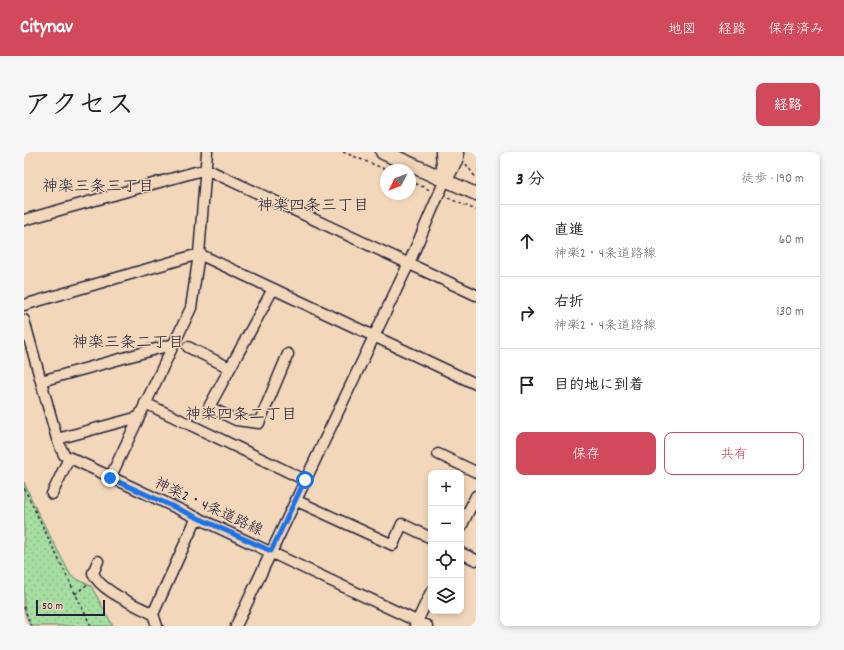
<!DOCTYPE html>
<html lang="ja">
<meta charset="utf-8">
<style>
:root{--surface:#fff;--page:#f6f6f6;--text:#202124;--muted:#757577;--line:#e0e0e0;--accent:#d1495b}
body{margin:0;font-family:Dekko,"Klee One",sans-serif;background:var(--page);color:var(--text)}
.controls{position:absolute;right:12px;bottom:12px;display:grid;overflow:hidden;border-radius:8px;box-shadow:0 2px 6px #0003}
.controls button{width:36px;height:36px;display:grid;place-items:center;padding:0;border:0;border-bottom:1px solid var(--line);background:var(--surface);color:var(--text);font:20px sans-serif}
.compass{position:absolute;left:356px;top:12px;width:36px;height:36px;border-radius:50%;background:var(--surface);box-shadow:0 2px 6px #0003;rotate:228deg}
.scale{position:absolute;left:12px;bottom:10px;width:69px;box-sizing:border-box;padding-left:4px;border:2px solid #22223b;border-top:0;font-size:11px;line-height:14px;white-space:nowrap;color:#22223b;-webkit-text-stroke:3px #f3d7ba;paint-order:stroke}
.stop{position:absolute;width:12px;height:12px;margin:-9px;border:3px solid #1a73e8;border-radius:50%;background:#fff}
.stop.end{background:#1a73e8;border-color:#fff;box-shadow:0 1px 4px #0008}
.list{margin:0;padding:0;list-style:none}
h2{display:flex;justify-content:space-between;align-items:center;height:52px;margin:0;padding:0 16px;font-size:17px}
h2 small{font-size:13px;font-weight:400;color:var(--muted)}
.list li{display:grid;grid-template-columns:26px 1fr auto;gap:12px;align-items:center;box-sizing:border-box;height:72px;padding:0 16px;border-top:1px solid var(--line)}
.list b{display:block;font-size:15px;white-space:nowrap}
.list p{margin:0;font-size:13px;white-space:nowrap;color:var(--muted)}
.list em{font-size:13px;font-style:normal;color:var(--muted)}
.actions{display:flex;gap:8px;padding:12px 16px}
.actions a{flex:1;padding:9px 0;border:1px solid var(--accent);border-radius:8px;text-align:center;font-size:14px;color:var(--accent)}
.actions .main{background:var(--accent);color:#fff}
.icon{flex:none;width:22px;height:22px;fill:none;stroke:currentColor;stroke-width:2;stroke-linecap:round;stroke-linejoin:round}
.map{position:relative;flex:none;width:452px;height:474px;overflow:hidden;border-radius:8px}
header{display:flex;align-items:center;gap:24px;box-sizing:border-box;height:56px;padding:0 20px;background:var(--accent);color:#fff}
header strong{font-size:19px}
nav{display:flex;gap:22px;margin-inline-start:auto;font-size:14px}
.intro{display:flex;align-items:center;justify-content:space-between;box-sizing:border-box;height:96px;padding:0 24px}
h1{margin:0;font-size:28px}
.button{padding:10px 18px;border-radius:8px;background:var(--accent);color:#fff;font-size:14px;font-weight:700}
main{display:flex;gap:24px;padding:0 24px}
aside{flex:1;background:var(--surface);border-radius:8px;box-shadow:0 2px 6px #0003}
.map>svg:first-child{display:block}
</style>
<header>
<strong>Citynav</strong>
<nav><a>地図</a><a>経路</a><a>保存済み</a></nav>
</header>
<div class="intro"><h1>アクセス</h1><a class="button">経路</a></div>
<main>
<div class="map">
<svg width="452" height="474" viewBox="0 0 452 474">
<defs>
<pattern id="grass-dots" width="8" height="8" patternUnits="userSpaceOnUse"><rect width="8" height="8" fill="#a6dda0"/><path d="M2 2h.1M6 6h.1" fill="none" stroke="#8fbd8b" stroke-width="1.8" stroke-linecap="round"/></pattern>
</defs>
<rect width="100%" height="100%" fill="#f3d7ba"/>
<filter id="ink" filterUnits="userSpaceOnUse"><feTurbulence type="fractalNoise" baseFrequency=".025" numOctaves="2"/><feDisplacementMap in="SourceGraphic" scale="8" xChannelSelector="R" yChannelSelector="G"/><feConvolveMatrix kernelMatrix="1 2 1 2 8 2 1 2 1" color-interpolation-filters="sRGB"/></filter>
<g filter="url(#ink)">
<path fill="url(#grass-dots)" stroke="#64806e" d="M0,330L12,357L47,424L67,434L89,474H6L0,458Z"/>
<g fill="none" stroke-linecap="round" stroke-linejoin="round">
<g stroke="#22223b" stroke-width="13">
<path id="minor" d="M0,68L182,17L452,143
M249,137L185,255L212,268L235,271L264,202
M0,153L175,102L452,232
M0,168L33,287L40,303L403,474
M164,195L206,216
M17,229L150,192
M121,251L281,328
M33,287L115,265
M414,302L452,320
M86,326L167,156L175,102L183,0
M28,342L45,306
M271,348L369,393L378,372L407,386
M437,375L452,344
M437,401L452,408
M74,409L69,421C76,439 112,453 129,462
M133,474L129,462L173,365
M212,474L385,111L421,28
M391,474L407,440"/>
</g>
<g stroke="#22223b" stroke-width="15">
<path id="major" d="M421,28L452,42"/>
</g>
<g stroke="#22223b" stroke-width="17">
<path id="highway" d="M359,0L421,28
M419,0L421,27
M421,28L432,6V0"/>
</g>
<path stroke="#22223b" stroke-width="1.5" stroke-dasharray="3 3" stroke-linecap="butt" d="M319,0L363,18
M442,12L452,26
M386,29L406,38
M424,46L452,58
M0,336L67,474
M51,442L65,431
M0,455L7,474"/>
<use href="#minor" stroke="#f3d7ba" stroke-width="10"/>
<use href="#major" stroke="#f3d7ba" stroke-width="12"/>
<use href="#highway" stroke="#f3d7ba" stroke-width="14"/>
</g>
</g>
<g fill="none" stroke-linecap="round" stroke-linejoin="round" filter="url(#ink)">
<path stroke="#1a73e8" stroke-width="5" d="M86,326L247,399L281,328"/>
</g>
<g text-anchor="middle" stroke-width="3" stroke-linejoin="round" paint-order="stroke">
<g font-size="15" fill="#22223b" stroke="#f3d7ba">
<text transform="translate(185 354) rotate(25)" y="5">神楽2・4条道路線</text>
</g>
<g font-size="16" fill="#22223b" stroke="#f3d7ba">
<text x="74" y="39">神楽三条三丁目</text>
<text x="289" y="58">神楽四条三丁目</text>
<text x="104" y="195">神楽三条二丁目</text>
<text x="217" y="267">神楽四条二丁目</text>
</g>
</g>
</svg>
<div class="controls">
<button>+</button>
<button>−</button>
<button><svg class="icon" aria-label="locate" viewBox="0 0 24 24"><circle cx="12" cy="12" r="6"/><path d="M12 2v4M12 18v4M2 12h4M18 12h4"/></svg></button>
<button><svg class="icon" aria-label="layers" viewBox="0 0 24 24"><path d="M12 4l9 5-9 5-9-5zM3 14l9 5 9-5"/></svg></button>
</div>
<svg class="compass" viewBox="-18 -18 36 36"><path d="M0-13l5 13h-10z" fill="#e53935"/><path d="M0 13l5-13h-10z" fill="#757577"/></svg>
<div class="scale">50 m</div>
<div class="stop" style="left:281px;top:328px"></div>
<div class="stop end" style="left:86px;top:326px"></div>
</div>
<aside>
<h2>3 分<small>徒歩 · 190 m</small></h2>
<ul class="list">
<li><svg class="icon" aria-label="ahead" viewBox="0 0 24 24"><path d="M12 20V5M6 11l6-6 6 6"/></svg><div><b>直進</b><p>神楽2・4条道路線</p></div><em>60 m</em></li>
<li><svg class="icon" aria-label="right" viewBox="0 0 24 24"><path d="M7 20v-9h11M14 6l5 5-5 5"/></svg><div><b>右折</b><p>神楽2・4条道路線</p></div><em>130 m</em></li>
<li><svg class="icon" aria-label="arrive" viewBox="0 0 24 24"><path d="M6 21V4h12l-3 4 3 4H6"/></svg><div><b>目的地に到着</b></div></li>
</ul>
<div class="actions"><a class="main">保存</a><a>共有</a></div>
</aside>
</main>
